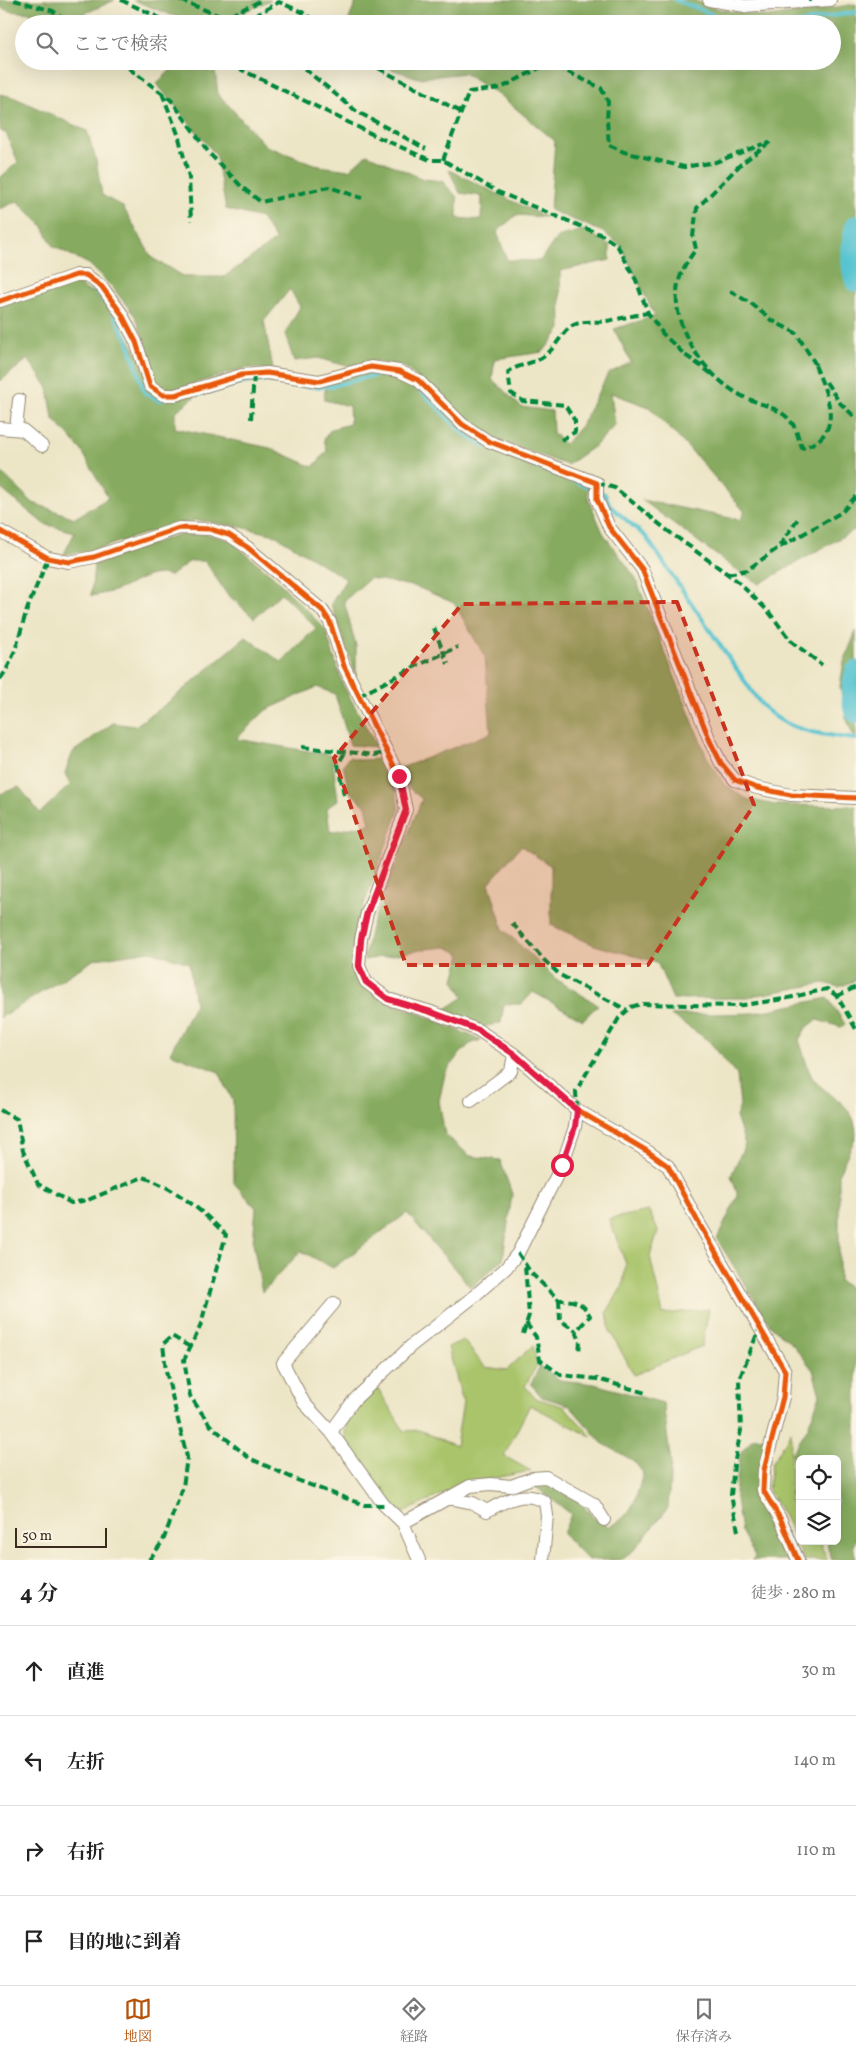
<!DOCTYPE html>
<html lang="ja">
<meta charset="utf-8">
<style>
:root{--surface:#fff;--page:#f2f2f2;--text:#222;--muted:#767676;--line:#e0e0e0;--accent:#b45309}
body{margin:0;font-family:Vollkorn,"Noto Serif JP",serif;background:var(--page);color:var(--text)}
.controls{position:absolute;right:15px;bottom:15px;display:grid;overflow:hidden;border-radius:8px;box-shadow:0 5px 20px #0002}
.controls button{width:45px;height:45px;display:grid;place-items:center;padding:0;border:0;border-bottom:1px solid var(--line);background:var(--surface);color:var(--text);font:25px sans-serif}
.scale{position:absolute;left:15px;bottom:12px;width:92px;box-sizing:border-box;padding-left:5px;border:2px solid #3b2a1e;border-top:0;font-size:14px;line-height:18px;white-space:nowrap;color:#3b2a1e;-webkit-text-stroke:4px #fcf5e5;paint-order:stroke}
.stop{position:absolute;width:15px;height:15px;margin:-11px;border:4px solid #e11d48;border-radius:50%;background:#fff}
.stop.end{background:#e11d48;border-color:#fff;box-shadow:0 1px 5px #0008}
.list{margin:0;padding:0;list-style:none}
h2{display:flex;justify-content:space-between;align-items:center;height:65px;margin:0;padding:0 20px;font-size:21px}
h2 small{font-size:16px;font-weight:400;color:var(--muted)}
.list li{display:grid;grid-template-columns:32px 1fr auto;gap:15px;align-items:center;box-sizing:border-box;height:90px;padding:0 20px;border-top:1px solid var(--line)}
.list b{display:block;font-size:19px;white-space:nowrap}
.list em{font-size:16px;font-style:normal;color:var(--muted)}
.icon{flex:none;width:28px;height:28px;fill:none;stroke:currentColor;stroke-width:2;stroke-linecap:round;stroke-linejoin:round}
.map{position:relative;flex:none;width:856px;height:1560px;overflow:hidden}
.search{position:absolute;background:var(--surface);box-shadow:0 5px 20px #0002;left:15px;right:15px;top:15px;height:55px;display:flex;align-items:center;gap:12px;box-sizing:border-box;padding:0 18px;border-radius:28px;color:var(--muted);font-size:19px}
.sheet{height:425px;background:var(--surface)}
nav{display:flex;justify-content:space-around;align-items:center;box-sizing:border-box;height:70px;border-top:1px solid var(--line);background:var(--surface);font-size:14px;color:var(--muted)}
nav a{display:grid;justify-items:center;gap:2px}
nav .on{color:var(--accent)}
.map>svg:first-child{display:block}
</style>
<div class="map">
<svg width="856" height="1560" viewBox="0 0 856 1560">
<rect width="100%" height="100%" fill="#fcf5e5"/>
<filter id="ink" filterUnits="userSpaceOnUse"><feTurbulence type="fractalNoise" baseFrequency=".02" numOctaves="2"/><feDisplacementMap in="SourceGraphic" scale="10" xChannelSelector="R" yChannelSelector="G"/><feConvolveMatrix kernelMatrix="1 2 1 2 8 2 1 2 1" color-interpolation-filters="sRGB"/></filter>
<filter id="wash" filterUnits="userSpaceOnUse"><feTurbulence type="fractalNoise" baseFrequency=".0096" numOctaves="4" result="noise"/><feDisplacementMap in="SourceGraphic" scale="20" xChannelSelector="R" yChannelSelector="G"/><feGaussianBlur stdDeviation="1.12" result="paint"/><feColorMatrix in="noise" values="0 0 0 0 0 0 0 0 0 0 0 0 0 0 0 0 0 1.4 0 .05"/><feComposite in="paint" operator="in"/></filter>
<g filter="url(#wash)">
<rect width="100%" height="100%" fill="#ece5c6"/>
<path fill="#a9c46b" stroke="#727744" d="M649,1211L658,1231L650,1256L663,1314L709,1309L702,1346L634,1375L610,1331L607,1312L623,1285L626,1264L609,1219Z
M463,1340L485,1367L507,1370L533,1345L537,1365L525,1386L535,1398L565,1407L592,1437L530,1405L504,1456L531,1471L463,1484L403,1513C388,1500 346,1454 345,1435C345,1414 363,1400 378,1389L404,1431L419,1430L456,1446L463,1402L448,1347Z
M791,1432L790,1501L800,1509V1541H822V1548L827,1560H804L785,1518L768,1489L772,1463Z"/>
<path fill="#86aa5f" stroke="#606a3e" d="M0,0H115L77,17L9,11L0,7Z
M133,0H271L223,21L196,22L174,16Z
M357,0H693L722,10L770,17L856,4V529L759,584L734,568L642,500L740,520L745,512L697,457L649,407L611,393L615,425L596,445L567,465L496,439L466,420L405,367L374,361L347,366L318,358L294,361L285,334L300,307L290,289L264,321L273,369L245,368L187,386L168,389L157,382L148,350L135,316L113,288L89,264L53,246L42,225L17,201L0,209V178L18,162L6,133L0,131V94L13,97L87,131L96,160L102,195L123,207L152,258L185,277H224L276,240L261,218L226,209L216,155L157,84L179,61H214L218,94L266,146L319,166L349,170L367,154L423,179L442,181L457,197V218L481,220L482,196L460,193L449,170L545,217L516,215L497,232L507,260L540,261L557,237L584,230L610,245V260L560,271L561,329L543,352L495,359L492,379L521,407L552,411L553,433L565,444L581,426L608,374L631,362L614,329L655,316L621,246L603,232L550,210L555,141L502,97L464,73L419,78L391,69L380,61H832V24H350L349,19Z
M71,280L88,291L104,294L161,397L204,390L175,412V428L270,448L313,467L327,451L324,439L331,429L350,424L349,406L324,400L326,382L369,369L396,374L416,384L461,426L588,484V498L603,533L635,577L706,755L724,784L747,799L775,805L856,806V980L839,987L824,983L742,998L673,999L657,962L594,945L551,925V866L521,846L489,883L503,929L556,979L598,1005L583,1020L533,992L522,1004H504L501,1023L482,1027L444,1010L464,997L454,980L461,954L447,947L425,949L364,960L371,927L422,799L409,788L401,768L491,733L485,657L454,603L417,587L370,578L344,601L356,646V676L331,604L346,579L275,535L241,527L197,520L161,528L92,551L64,554L75,532L44,524L0,488V471L33,503L75,518L108,498L82,451L53,418L48,388L28,359L0,381V305Z
M207,534L229,540L273,576L325,629L343,685L377,747L350,745L335,694L317,687L266,710L236,739L332,755L338,800L327,808L330,832L370,824L366,806L349,791L343,765L349,757L360,760L379,759L394,779L399,811L362,910L351,965L358,984L383,1001L415,1012L481,1040L470,1044L456,1058L445,1074L439,1101L445,1135L470,1156L500,1160L512,1194L503,1259L471,1288L407,1213L333,1268L301,1251L262,1292L253,1242L256,1208L234,1183L233,1101L219,1072L170,1053L195,1004L189,963L150,951L95,959L0,1018V794L19,787L40,813L70,785L65,773L73,752L113,723L135,726L166,704L246,637L281,662L316,628L281,593L254,618L226,593L205,561H190L170,576C152,570 138,581 122,588C113,592 101,594 91,596L94,565L177,535Z
M856,631V738L852,733L846,717L840,687L844,662Z
M828,998L845,1024L841,1027L817,1020L806,1028L799,1040C803,1050 808,1074 815,1081C833,1100 856,1104 856,1136L839,1173V1281L856,1291V1541L853,1545L856,1560H832L828,1549L827,1541H837V1459H800V1501L792,1453L808,1427L820,1395L813,1370L793,1345L770,1325L717,1239L738,1195L731,1176L745,1144L736,1117L740,1105L737,1075L708,1040L671,1015L754,1013Z
M540,1366L560,1380L594,1384L663,1403L671,1463L668,1508L635,1549L620,1560H588L563,1534L571,1514L532,1484L545,1482L581,1503L594,1518L609,1527C634,1515 636,1498 643,1473L634,1461L602,1443L569,1405L542,1397L531,1384Z
M768,1437L758,1475L792,1560H752L755,1556L741,1531L735,1492L741,1452L753,1438Z"/>
<g fill="none" stroke-linecap="round" stroke-linejoin="round">
<path stroke="#58c4d1" stroke-width="4" d="M675,0L707,12L730,24
M797,24L820,18L856,12
M84,281L100,295L108,306
M113,312L127,339L145,393L158,400H163
M197,395C221,389 244,380 268,381C286,382 304,388 322,387C356,385 379,362 414,386C440,405 456,435 487,447
M519,460L594,489
M600,492L605,494L610,506L646,537L753,693C757,699 762,706 768,711C790,732 827,735 856,739"/>
<path stroke="#58c4d1" stroke-width="22" d="M856,226C852,243 850,264 856,281
M856,672C852,685 850,699 856,712"/>
</g>
</g>
<g filter="url(#ink)">
<g fill="none" stroke-linecap="round" stroke-linejoin="round">
<g stroke="#948872" stroke-width="14">
<path id="minor" d="M709,0L745,6L830,0
M0,301L76,275H86L102,287L121,313L136,342L150,386L163,395H175L242,375L267,373L319,381L371,367L399,371L418,380L462,424L488,441L597,483V499L609,527L642,569L710,741L721,763L735,780L757,788L791,795L856,798
M0,428L23,430L42,446
M16,429L19,400
M0,531L48,558L69,562L94,557L179,528L210,529L229,535L247,547L322,610L330,622L344,666L399,776L406,810L367,913L361,939L359,966L366,982L388,999L431,1012L478,1030L514,1054L577,1110L647,1151L668,1166L697,1220L785,1371L783,1397L764,1470L763,1490L781,1520L798,1560
M471,1101L511,1071L514,1054
M331,1432L304,1403L283,1363L334,1303
M449,1498L473,1503L487,1511C506,1500 525,1490 545,1502L547,1515L543,1560
M403,1523L470,1486L491,1484L511,1486L532,1478L546,1477L594,1504L604,1520
M419,1560L403,1523L384,1505L331,1432L354,1400L412,1345L472,1298L506,1268L518,1253L562,1165L575,1127L577,1110"/>
</g>
<use href="#minor" stroke="#fff" stroke-width="12"/>
<path stroke="#00873e" stroke-width="4" stroke-dasharray="8 4" stroke-linecap="butt" d="M14,0L53,11L70,24
M121,0L160,18L192,24
M180,0L225,18
M810,0V2
M222,24C229,12 250,8 261,0
M232,24L249,19L279,2L302,12L319,24
M119,61L171,100L209,153L243,188L261,202L329,187L362,198
M229,61L230,64L378,137L430,160H443L498,192L602,235L617,245L636,280L648,313L663,334L685,355L712,374
M295,61L356,111L426,149
M369,61L378,68L461,112
M162,93L178,134L189,177L191,221
M770,142L741,164L697,208L693,236L696,249C687,261 678,276 677,291C673,332 708,378 742,396C759,405 780,406 792,423C797,430 799,441 802,448C849,434 825,391 813,360
M443,160L469,92L501,88L549,63L601,88L608,102L607,121L609,145L624,152L684,167L716,162L763,144
M730,291L752,304L771,320L796,333L816,365
M826,382L840,403L856,418
M251,419L254,374
M561,440L575,432V421L565,405L523,401L511,393L508,372C519,364 533,364 543,357C555,349 559,337 569,328C579,319 595,323 606,321C620,319 634,315 648,313
M597,483L615,488L668,531L736,580L768,611L791,641L822,665
M780,547L842,512L856,496
M728,574L747,570L778,548L799,517
M434,628L448,664
M0,679C15,660 19,635 26,613C32,595 41,577 48,558
M359,696L414,667L458,647
M302,747L375,755L387,752
M344,795L338,764L346,751
M512,923L544,960L560,975L627,1010
M837,996L856,987
M0,1110L17,1119L23,1151L38,1184L71,1203L88,1200L143,1177C175,1188 203,1211 226,1235L200,1327L184,1360L190,1396L210,1425L249,1458L297,1480L364,1505H384
M577,1110L576,1091L619,1018L631,1007L641,1004L736,1006L784,999L827,989L837,996L856,1029
M518,1253L531,1273L559,1300C575,1300 583,1302 590,1316L576,1331L580,1341L579,1353
M559,1300L560,1320L576,1331
M526,1323L536,1337L540,1360L561,1375L597,1379L646,1393
M523,1334L529,1315L525,1266
M738,1531L731,1495L734,1465L741,1430L739,1380L759,1329
M149,1560L163,1541L183,1487L187,1457L166,1371L163,1344L172,1336L190,1347"/>
<g stroke="#fcf5e5" stroke-width="8">
<path id="cycleway" d="M0,301L76,275H86L102,287L121,313L136,342L150,386L163,395H175L242,375L267,373L319,381L371,367L399,371L418,380L462,424L488,441L597,483V499L609,527L642,569L710,741L721,763L735,780L757,788L791,795L856,798
M0,531L48,558L69,562L94,557L179,528L210,529L229,535L247,547L322,610L330,622L344,666L399,776L406,810L367,913L361,939L359,966L366,982L388,999L431,1012L478,1030L514,1054L577,1110L647,1151L668,1166L697,1220L785,1371L783,1397L764,1470L763,1490L781,1520L798,1560"/>
</g>
<use href="#cycleway" stroke="#e8590c" stroke-width="5"/>
</g>
</g>
<g fill="none" stroke-linecap="round" stroke-linejoin="round" filter="url(#ink)">
<path stroke="#e11d48" stroke-width="6" d="M399,776L406,810L367,913L361,939L359,966L366,982L388,999L431,1012L478,1030L514,1054L577,1110L575,1127L562,1165"/>
</g>
<path fill="#c8321e" fill-opacity="0.2" stroke="#c8321e" stroke-width="4" stroke-dasharray="10 6" stroke-linejoin="round" d="M677,602L754,805L648,965H406L334,758L462,604Z"/>
</svg>
<div class="controls">
<button><svg class="icon" aria-label="locate" viewBox="0 0 24 24"><circle cx="12" cy="12" r="6"/><path d="M12 2v4M12 18v4M2 12h4M18 12h4"/></svg></button>
<button><svg class="icon" aria-label="layers" viewBox="0 0 24 24"><path d="M12 4l9 5-9 5-9-5zM3 14l9 5 9-5"/></svg></button>
</div>
<div class="scale">50 m</div>
<div class="stop" style="left:562px;top:1165px"></div>
<div class="stop end" style="left:399px;top:776px"></div>
<div class="search"><svg class="icon" aria-label="search" viewBox="0 0 24 24"><circle cx="10" cy="10" r="6"/><path d="M15 15l6 6"/></svg>ここで検索</div>
</div>
<section class="sheet">
<h2>4 分<small>徒歩 · 280 m</small></h2>
<ul class="list">
<li><svg class="icon" aria-label="ahead" viewBox="0 0 24 24"><path d="M12 20V5M6 11l6-6 6 6"/></svg><div><b>直進</b></div><em>30 m</em></li>
<li><svg class="icon" aria-label="left" viewBox="0 0 24 24"><path d="M17 20v-9H6M10 6l-5 5 5 5"/></svg><div><b>左折</b></div><em>140 m</em></li>
<li><svg class="icon" aria-label="right" viewBox="0 0 24 24"><path d="M7 20v-9h11M14 6l5 5-5 5"/></svg><div><b>右折</b></div><em>110 m</em></li>
<li><svg class="icon" aria-label="arrive" viewBox="0 0 24 24"><path d="M6 21V4h12l-3 4 3 4H6"/></svg><div><b>目的地に到着</b></div></li>
</ul>
</section>
<nav>
<a class="on"><svg class="icon" aria-label="map" viewBox="0 0 24 24"><path d="M3 6l6-2 6 2 6-2v14l-6 2-6-2-6 2zM9 4v14M15 6v14"/></svg>地図</a>
<a><svg class="icon" aria-label="directions" viewBox="0 0 24 24"><path d="M12 3l9 9-9 9-9-9zM9 14v-3h6M13 9l2 2-2 2"/></svg>経路</a>
<a><svg class="icon" aria-label="saved" viewBox="0 0 24 24"><path d="M7 4h10v16l-5-4-5 4z"/></svg>保存済み</a>
</nav>
